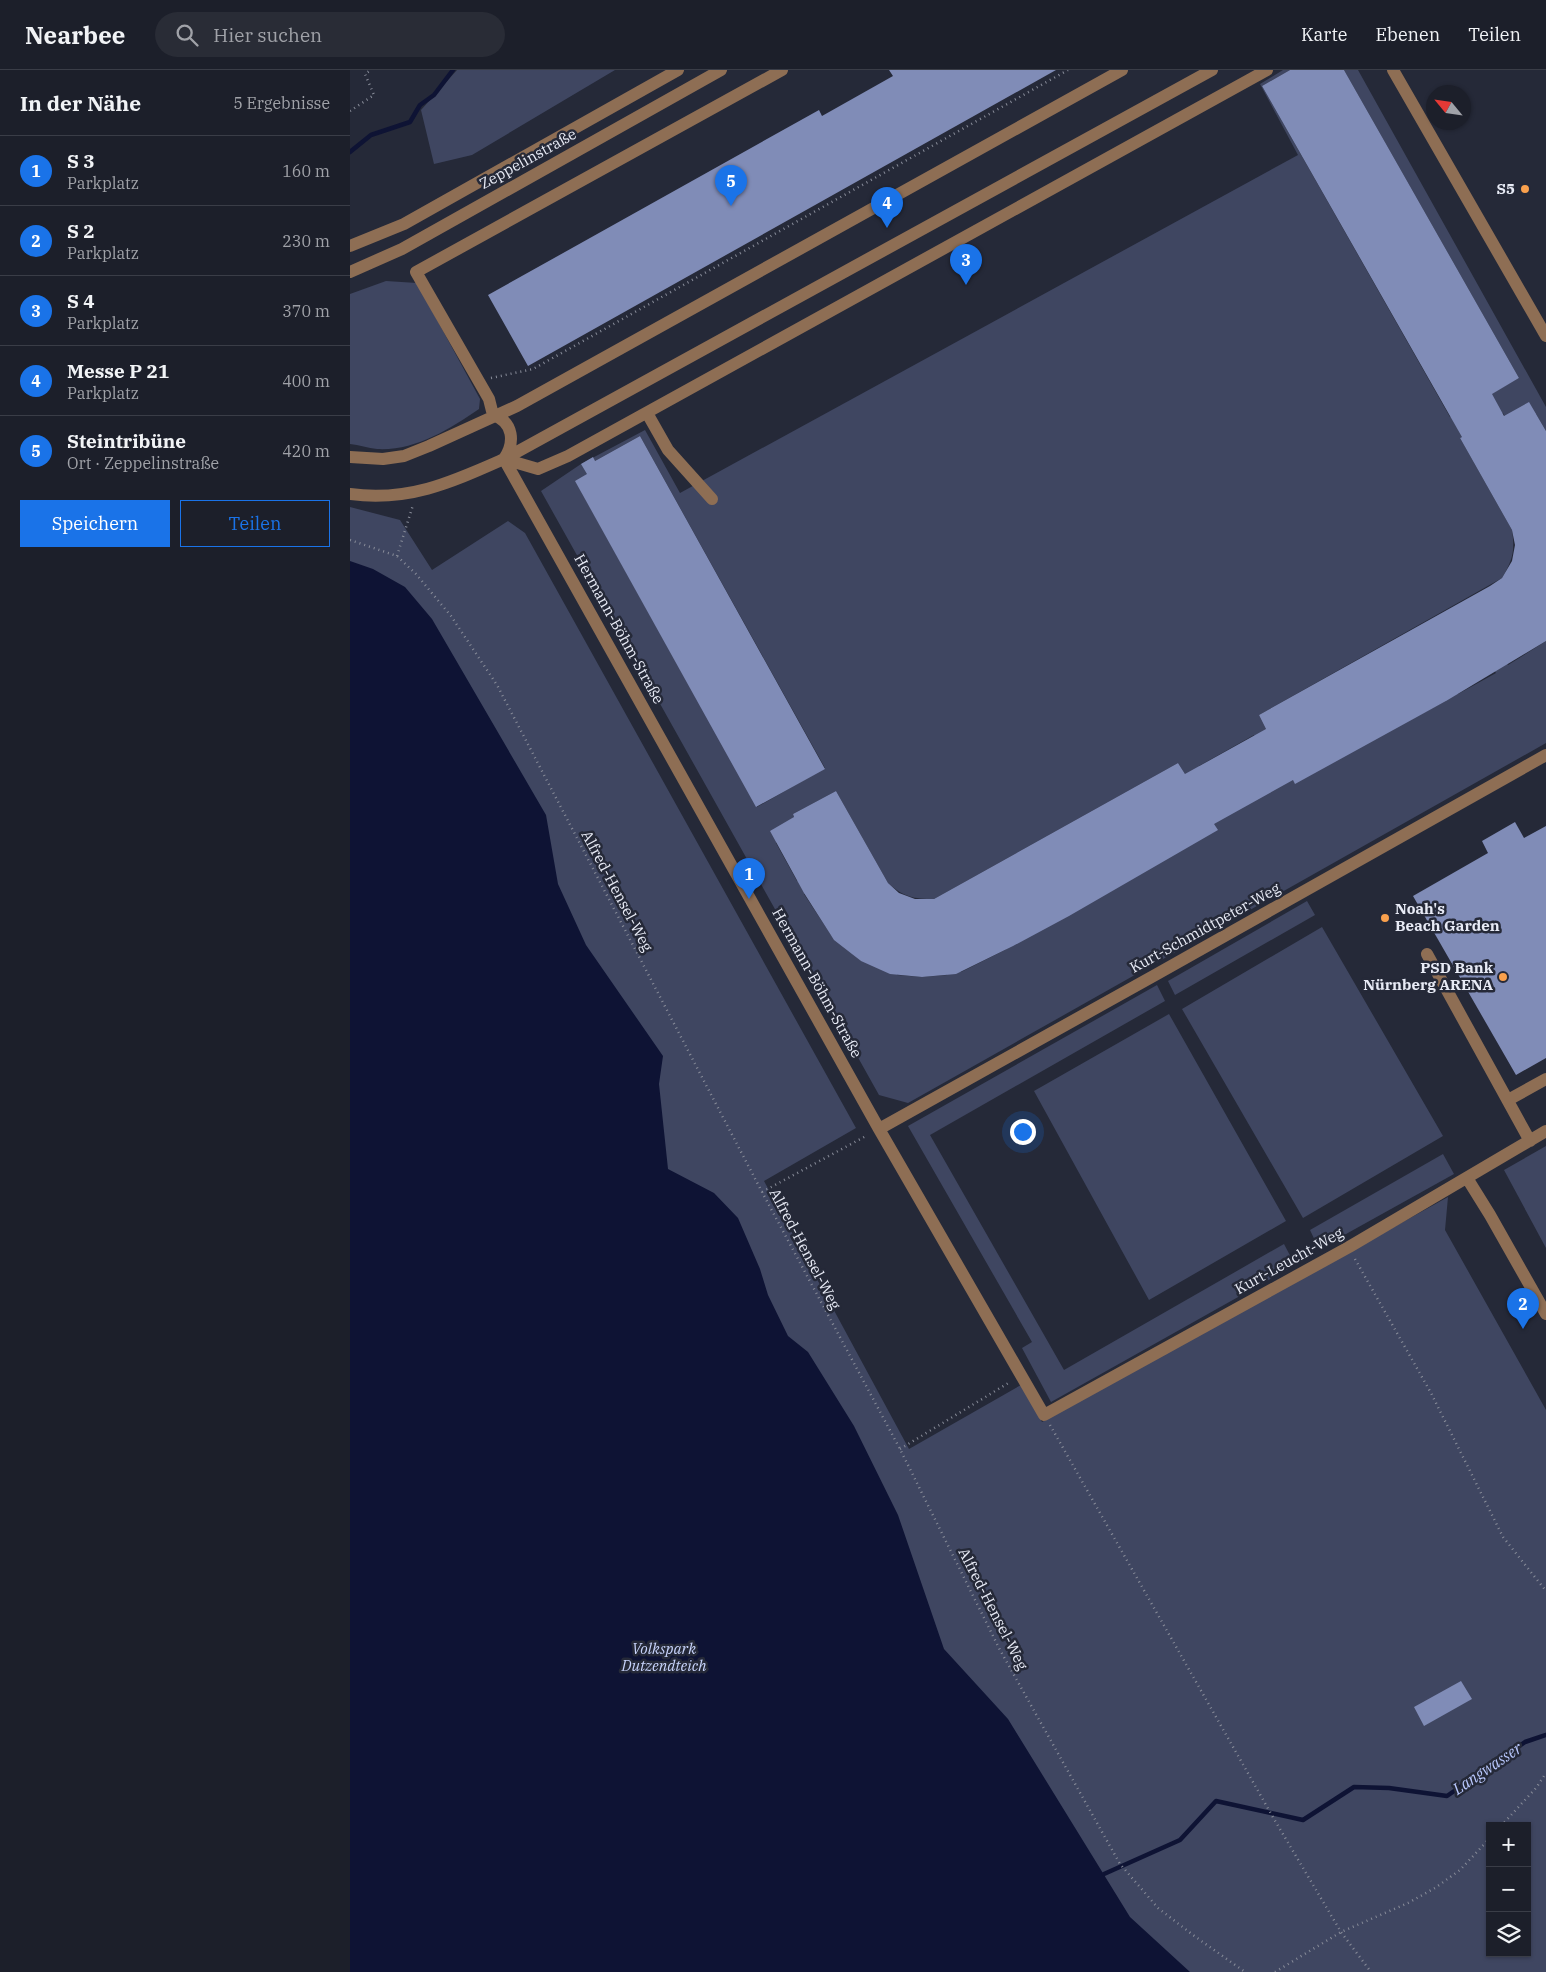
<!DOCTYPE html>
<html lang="de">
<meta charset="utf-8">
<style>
:root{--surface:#1c1f2a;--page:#292c36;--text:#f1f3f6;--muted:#a0a2a8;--line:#3a3d47;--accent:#1a73e8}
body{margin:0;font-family:"IBM Plex Serif",serif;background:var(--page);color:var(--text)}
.controls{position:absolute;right:15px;bottom:15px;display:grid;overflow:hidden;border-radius:0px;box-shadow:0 1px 4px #0004}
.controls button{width:45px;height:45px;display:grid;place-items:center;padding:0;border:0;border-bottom:1px solid var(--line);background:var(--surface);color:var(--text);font:25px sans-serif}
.compass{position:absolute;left:1076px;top:15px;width:45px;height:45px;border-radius:50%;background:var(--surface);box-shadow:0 1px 4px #0004;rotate:299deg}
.you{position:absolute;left:672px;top:1061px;width:18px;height:18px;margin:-12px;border:4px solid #fff;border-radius:50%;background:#1a73e8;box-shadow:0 0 0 8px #1a73e833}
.badge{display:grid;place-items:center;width:32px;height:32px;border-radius:50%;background:var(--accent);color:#fff;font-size:16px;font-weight:700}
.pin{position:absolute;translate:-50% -41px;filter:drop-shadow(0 1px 2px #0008)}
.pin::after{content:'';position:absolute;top:26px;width:18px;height:15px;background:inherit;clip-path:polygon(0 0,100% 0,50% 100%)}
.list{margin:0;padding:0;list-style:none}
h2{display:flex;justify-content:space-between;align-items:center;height:65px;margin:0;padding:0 20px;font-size:21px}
h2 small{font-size:16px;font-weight:400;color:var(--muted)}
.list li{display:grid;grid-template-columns:32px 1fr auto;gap:15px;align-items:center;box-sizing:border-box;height:70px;padding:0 20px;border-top:1px solid var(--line)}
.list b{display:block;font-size:19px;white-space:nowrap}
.list p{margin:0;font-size:16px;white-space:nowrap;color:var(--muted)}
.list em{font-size:16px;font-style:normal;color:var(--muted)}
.actions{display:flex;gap:10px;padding:15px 20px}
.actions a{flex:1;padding:11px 0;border:1px solid var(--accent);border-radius:0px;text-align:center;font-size:18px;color:var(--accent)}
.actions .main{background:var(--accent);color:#fff}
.icon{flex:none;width:28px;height:28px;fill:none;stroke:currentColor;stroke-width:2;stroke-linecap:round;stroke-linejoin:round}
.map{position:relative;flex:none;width:1196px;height:1902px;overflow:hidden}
header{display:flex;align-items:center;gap:30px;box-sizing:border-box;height:70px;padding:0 25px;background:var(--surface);border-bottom:1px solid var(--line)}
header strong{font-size:24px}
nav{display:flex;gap:28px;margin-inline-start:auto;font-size:18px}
.search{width:350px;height:45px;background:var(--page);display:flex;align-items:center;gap:12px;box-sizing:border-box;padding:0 18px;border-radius:28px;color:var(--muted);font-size:19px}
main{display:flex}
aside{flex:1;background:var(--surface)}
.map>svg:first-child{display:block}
</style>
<header>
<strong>Nearbee</strong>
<div class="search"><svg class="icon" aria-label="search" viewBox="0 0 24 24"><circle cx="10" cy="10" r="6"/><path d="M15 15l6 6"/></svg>Hier suchen</div>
<nav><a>Karte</a><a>Ebenen</a><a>Teilen</a></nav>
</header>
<main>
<aside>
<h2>In der Nähe<small>5 Ergebnisse</small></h2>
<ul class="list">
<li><span class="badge">1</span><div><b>S 3</b><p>Parkplatz</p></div><em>160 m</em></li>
<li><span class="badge">2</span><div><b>S 2</b><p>Parkplatz</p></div><em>230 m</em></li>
<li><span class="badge">3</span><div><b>S 4</b><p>Parkplatz</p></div><em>370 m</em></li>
<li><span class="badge">4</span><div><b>Messe P 21</b><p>Parkplatz</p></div><em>400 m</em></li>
<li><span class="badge">5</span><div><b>Steintribüne</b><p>Ort · Zeppelinstraße</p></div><em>420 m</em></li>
</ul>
<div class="actions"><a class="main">Speichern</a><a>Teilen</a></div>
</aside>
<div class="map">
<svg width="1196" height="1902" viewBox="0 0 1196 1902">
<rect width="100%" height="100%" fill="#252938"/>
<path fill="#3f4661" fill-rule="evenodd" d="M107,0H265L122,85L84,94L71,40Z
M933,0H940L912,16L1100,347L1169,308L994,0H1008L1196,337V361L1186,344L1161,358L1153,343L1110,368L1162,460C1165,481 1163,489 1152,508L909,645L931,689L1058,651L1096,631L1081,607L1108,624L1146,603L1131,578L1143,571L1158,595L1196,571V673L558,1033L529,1025L191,421L231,394L295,360L330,423L948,85L910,14ZM290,366L475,698L407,737L232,423L255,410L245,391ZM904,665L932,716L849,696ZM828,693L854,734L655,880L611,902L591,877L597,905L572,907L547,905L555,877L511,891L481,865L454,824L479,810L472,798L447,811L426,773L444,747L443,744L486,721L538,813C554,827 563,829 584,829Z
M36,211L67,213L130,329L129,339C98,360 65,381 27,379C18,378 9,375 0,374V224Z
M0,437L50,450L82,500L158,451L175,463L506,1058L414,1111L559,1379L671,1315L692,1352L1098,1127L1095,1160L1196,1340V1902H0ZM1140,1756H1177V1883H1140Z
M957,831L965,845L825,925L818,911Z
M972,857L1093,1066L953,1148L832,939Z
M807,915L815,931L580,1065L714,1300L934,1174L945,1195L701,1332L672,1278L682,1272L558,1056Z
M819,944L936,1151L799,1230L684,1021Z
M1196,1076V1178L1154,1100Z
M1093,1084L1104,1104L969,1179L960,1160Z"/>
<path fill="#0e1334" d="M0,491L23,499L55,517L82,549L196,745L208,814L236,875L313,986L309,1014L318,1099L364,1123L388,1148L410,1199L418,1225L438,1266L458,1282L504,1356L548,1445L594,1579L658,1649L780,1847L840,1902H0Z"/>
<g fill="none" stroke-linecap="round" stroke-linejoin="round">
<path stroke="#0e1334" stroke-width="4.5" d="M0,82L21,65L60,52L70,35L84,25L103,0
M754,1804L830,1770L866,1731L953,1750L1004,1717L1039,1718L1097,1726L1175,1672L1196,1665"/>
</g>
<path fill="#808cb7" d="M539,0H706L178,296L138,225L469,40L472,46L543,6Z
M940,0H994L1169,308L1142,324L1154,346L1179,332L1196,361V571L1096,631L945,714L943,710L864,754L868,760L719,846L663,876L606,904L572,907L540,904L511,891L484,870L454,823L420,761L444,747L443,744L486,721L538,813L549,823L565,829H584L828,693L835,704L916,659L909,645L1140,516L1152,508L1162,491L1165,475L1162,460L1110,368L1112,367L912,16Z
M290,366L475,699L406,737L225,411L237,404L231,394L243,387L245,391Z
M1165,752L1174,768L1196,756V988L1166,1005L1063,826L1138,783L1132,771Z
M1111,1611L1122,1629L1074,1656L1064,1637Z"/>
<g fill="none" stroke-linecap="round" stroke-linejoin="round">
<path stroke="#888c99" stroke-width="2.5" stroke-dasharray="1 4" stroke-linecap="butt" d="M0,41L24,25L15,4L21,0
M141,308L183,299L718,0
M0,470L47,486L66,504L101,546L147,615L412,1122L550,1379L650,1580L770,1794L808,1838L843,1865L895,1902
M47,486L63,435
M412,1122L516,1066
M1005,1189L1081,1323L1153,1467L1196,1521
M700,1355L924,1749L991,1862L1021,1902
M550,1379L660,1312
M1151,1756L1186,1718L1196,1703
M925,1902L991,1862L1058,1833L1085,1818L1110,1800L1140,1768"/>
<path stroke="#8e6e54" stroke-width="12" d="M1043,0L1196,266
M0,176L54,154L328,0
M0,202L52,179L371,0
M297,343L318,380L362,429
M143,345L139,329L66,202L432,0
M143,345C164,352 165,373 154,389
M0,387L33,389L54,386L79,376L167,336L772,0
M154,389L529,1059L694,1345L999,1177L1196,1061
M154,389L188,399L218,386L917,0
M0,424C59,432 102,412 154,389L862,0
M1077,884L1180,1071
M1158,1030L1196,1009
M529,1059L807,904L1196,685
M1117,1108L1140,1145L1196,1244"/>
</g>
<g fill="#f9a04d" stroke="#252938" stroke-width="2">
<circle cx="1175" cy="119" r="5"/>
<circle cx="1035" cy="848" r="5"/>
<circle cx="1153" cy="907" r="5"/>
</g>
<g text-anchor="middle" stroke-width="5" stroke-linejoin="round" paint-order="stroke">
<g font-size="15" fill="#e8ebf6" stroke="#252938">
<text transform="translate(178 89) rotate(-29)" y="5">Zeppelinstraße</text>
<text transform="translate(269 559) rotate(61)" y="5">Hermann-Böhm-Straße</text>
<text transform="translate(267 821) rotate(62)" y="5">Alfred-Hensel-Weg</text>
<text transform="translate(855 858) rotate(-29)" y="5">Kurt-Schmidtpeter-Weg</text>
<text transform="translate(467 913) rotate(61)" y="5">Hermann-Böhm-Straße</text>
<text transform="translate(455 1179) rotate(62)" y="5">Alfred-Hensel-Weg</text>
<text transform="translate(939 1191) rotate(-29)" y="5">Kurt-Leucht-Weg</text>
<text transform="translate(643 1539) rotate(63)" y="5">Alfred-Hensel-Weg</text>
</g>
<g font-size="15" font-weight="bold" fill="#e8ebf6" stroke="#252938" text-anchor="end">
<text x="1165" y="124">S5</text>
<text x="1045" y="844" text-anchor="start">Noah's<tspan x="1045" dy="17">Beach Garden</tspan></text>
<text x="1143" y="903">PSD Bank<tspan x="1143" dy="17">Nürnberg ARENA</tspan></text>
</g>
<g font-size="15" font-style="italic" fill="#c7d3fb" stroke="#252938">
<text x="314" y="1584">Volkspark<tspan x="314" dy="17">Dutzendteich</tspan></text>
</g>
<g font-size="16" font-style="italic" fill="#b9c8fd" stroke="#252938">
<text transform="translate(1137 1698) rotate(-34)" y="6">Langwasser</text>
</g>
</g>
</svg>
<div class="controls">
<button>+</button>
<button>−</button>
<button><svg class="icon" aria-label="layers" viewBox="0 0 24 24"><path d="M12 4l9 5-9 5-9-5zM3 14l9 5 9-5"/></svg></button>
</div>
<svg class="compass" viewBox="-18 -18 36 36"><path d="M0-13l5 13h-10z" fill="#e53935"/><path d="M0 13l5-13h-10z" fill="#a0a2a8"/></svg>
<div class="you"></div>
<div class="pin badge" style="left:399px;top:829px">1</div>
<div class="pin badge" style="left:1173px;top:1259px">2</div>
<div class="pin badge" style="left:616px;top:215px">3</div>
<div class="pin badge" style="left:537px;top:158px">4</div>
<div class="pin badge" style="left:381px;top:136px">5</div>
</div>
</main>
